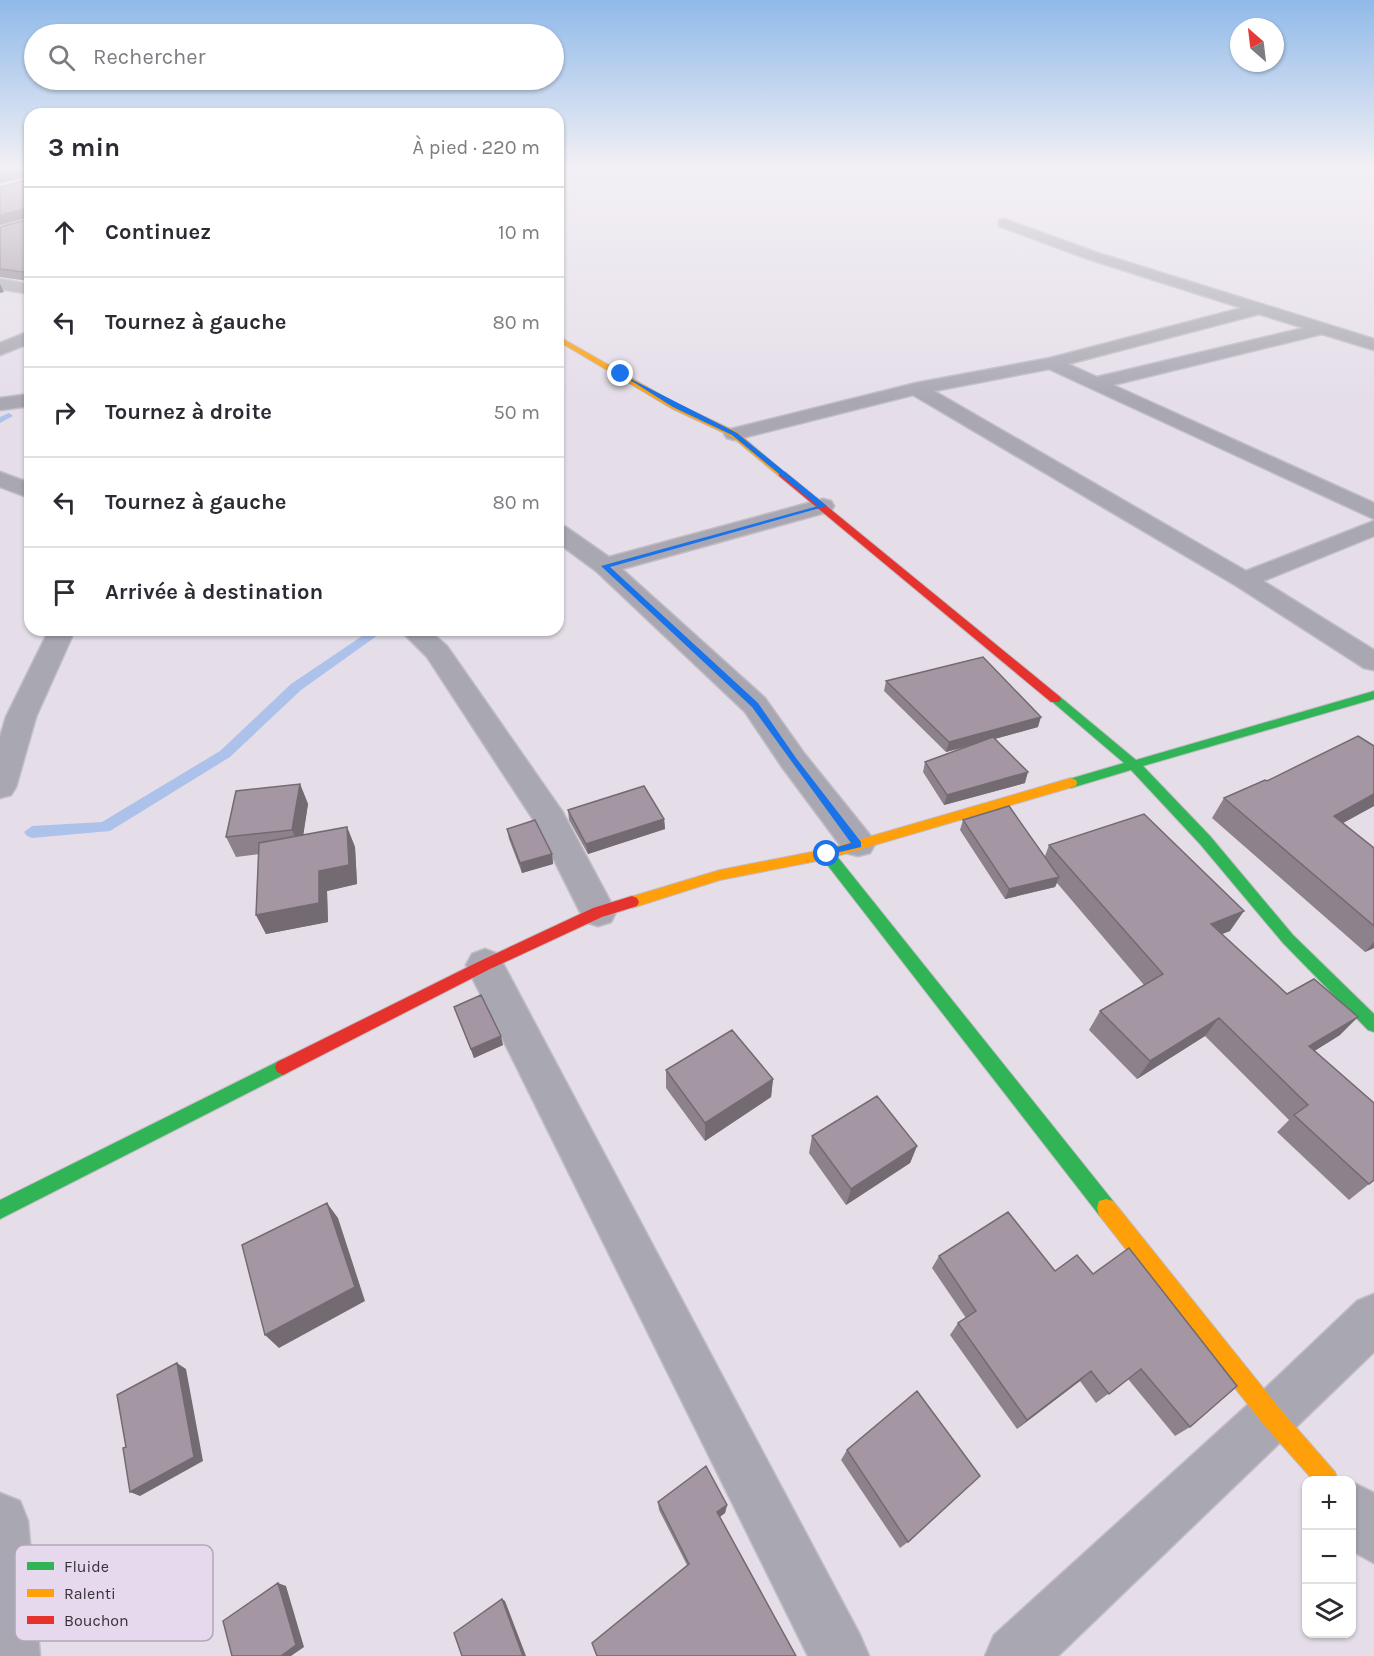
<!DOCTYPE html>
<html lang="fr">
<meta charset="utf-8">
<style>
:root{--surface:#fff;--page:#f2f2f3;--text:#2b2b33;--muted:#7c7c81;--line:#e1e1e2}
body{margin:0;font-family:Karla,sans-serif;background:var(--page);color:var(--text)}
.controls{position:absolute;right:18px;bottom:18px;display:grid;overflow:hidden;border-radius:12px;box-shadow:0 2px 4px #0004}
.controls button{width:54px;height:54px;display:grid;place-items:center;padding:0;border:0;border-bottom:2px solid var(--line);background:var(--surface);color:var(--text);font:30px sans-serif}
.compass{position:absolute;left:1230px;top:18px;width:54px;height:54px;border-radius:50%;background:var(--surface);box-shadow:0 2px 4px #0004;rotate:332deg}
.stop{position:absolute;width:18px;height:18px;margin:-14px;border:4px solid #1a73e8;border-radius:50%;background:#fff}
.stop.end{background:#1a73e8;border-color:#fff;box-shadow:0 2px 6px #0008}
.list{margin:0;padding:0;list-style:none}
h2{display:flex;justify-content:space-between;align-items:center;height:78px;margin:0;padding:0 24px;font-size:26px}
h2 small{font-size:20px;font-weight:400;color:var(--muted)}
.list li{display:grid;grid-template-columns:39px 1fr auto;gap:18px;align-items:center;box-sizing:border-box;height:90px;padding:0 24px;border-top:2px solid var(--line)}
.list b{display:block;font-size:22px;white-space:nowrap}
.list em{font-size:20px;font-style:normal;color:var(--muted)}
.icon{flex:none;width:33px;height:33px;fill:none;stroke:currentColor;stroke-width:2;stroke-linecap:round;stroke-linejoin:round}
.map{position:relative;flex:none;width:1374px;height:1656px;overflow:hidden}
.search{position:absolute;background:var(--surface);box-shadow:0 2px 4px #0004;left:24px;top:24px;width:540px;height:66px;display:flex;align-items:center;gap:15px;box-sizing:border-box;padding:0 21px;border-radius:33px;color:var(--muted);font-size:22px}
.panel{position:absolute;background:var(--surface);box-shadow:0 2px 4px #0004;left:24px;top:108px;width:540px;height:528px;border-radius:18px}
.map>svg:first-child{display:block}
</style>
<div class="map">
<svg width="1374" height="1656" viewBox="0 0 1374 1656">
<rect width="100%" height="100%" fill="#e5dee9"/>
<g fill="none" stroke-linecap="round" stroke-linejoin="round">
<path fill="#acc2ea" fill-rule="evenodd" d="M9,413L13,416L0,423V417Z
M371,630H385L301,690L230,757L110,831L32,838L27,836L24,832L32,826L102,822L220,751L291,684Z"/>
<g stroke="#c1bcc5" stroke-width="3">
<path id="street" d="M0,216L30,220V228L0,224Z
M1004,219L1098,253L1374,339V350L1322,334L1113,385L1374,503V519L1049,369L934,391L1246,571L1374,521V536L1263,581L1374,650V670L1364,668L1235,585L913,395L734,440L727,438L724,434L727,430L916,383L1050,358L1242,308L1088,259L999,226V220ZM1259,314L1304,328L1097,377L1068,364Z
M0,279L30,284V294L0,289Z
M30,331V343L0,355V343Z
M30,394V406L0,410V398Z
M0,472L30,483V498L0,487Z
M823,499L831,501L834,506L831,511L622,569L765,698L804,753L870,835L875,844L870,853L858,856L846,853L782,767L745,712L596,571L558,543V525L566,527L609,557Z
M49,630H75L36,717L16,787L11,795L0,798V737L6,717Z
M400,630H429L447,646L562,811L616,912L611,922L598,926L585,922L536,824L427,657Z
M485,949L498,954L860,1635L869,1656H808L466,965L472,954Z
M1374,1294V1352L1058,1656H985L994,1635L1254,1399L1357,1301Z
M1352,1482L1374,1493V1563L1352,1551Z
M0,1493L20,1501L28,1521L40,1656H0Z"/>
</g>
<g stroke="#c1bcc5" stroke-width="2">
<path id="fast" d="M1374,691V699L1143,766L1210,836L1293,935L1374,1014V1032L1368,1030L1283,943L1200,844L1131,770L1071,788L1066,786L1065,783L1066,780L1124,763L1049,699L1051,696H1059L1136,760Z
M827,849L832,850L1113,1201L1115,1208L1113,1215L1106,1217L1099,1215L822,858L820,854L822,850Z
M283,1059L289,1062L291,1067L289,1072L0,1219V1200Z"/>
</g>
<g stroke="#c1bcc5" stroke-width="2">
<path id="slow" d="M558,336L677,404L737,432L786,474L779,476L731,436L671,408L558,341Z
M1071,778L1076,780L1077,783L1076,786L827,859L720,880L632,908L627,906L625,902L627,898L720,870L827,849Z
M1106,1199L1113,1201L1280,1409L1335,1472L1338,1480H1313L1264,1425L1099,1215L1097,1208L1099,1201Z"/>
</g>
<g stroke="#c1bcc5" stroke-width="2">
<path id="jam" d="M779,472H785L1059,696L1061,699L1059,702H1051L779,476Z
M632,896L637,898L639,902L637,906L602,917L490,969L289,1072L283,1075L277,1072L275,1067L277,1062L480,961L593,908Z"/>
</g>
<use href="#street" fill="#a9a8b2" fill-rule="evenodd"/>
<use href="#fast" fill="#30b455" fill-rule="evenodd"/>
<use href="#slow" fill="#ff9f0a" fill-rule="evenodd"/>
<use href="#jam" fill="#e5322d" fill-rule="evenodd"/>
</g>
<path fill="#8d828c" d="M0,169H30V280L28,281L0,277V227L27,220L28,176L0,183Z
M886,681L1038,727L995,739L1025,783L944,805L923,772L925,762L968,746L946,752L884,691Z
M1267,781L1374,806L1343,823L1374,848V948L1365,952L1212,818L1224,798Z
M300,784L308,804L303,835L347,827L355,847L357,884L327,891L328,922L266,934L256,915L259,854L236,857L226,837Z
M568,810L664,819L665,829L588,854L569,820Z
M963,820L1045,856L1049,845L1230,931L1222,934L1287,994L1340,1035L1314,1051L1374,1180L1349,1200L1277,1132L1289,1120L1205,1036L1137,1079L1089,1030L1100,1011L1144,985L1057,883L1055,887L1005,899L960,830Z
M507,829L552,854L553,864L522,873L509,839Z
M454,1007L503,1045L474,1058Z
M666,1070L773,1079L771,1097L705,1141L666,1088Z
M812,1136L917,1146L910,1163L846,1205L809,1153Z
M1077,1255L1190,1427L1175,1436L1128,1379L1096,1403L1080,1381L1017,1429L950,1335L958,1323L966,1318L932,1268L939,1256L1055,1271Z
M847,1450L908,1542L900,1548L841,1460Z
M658,1502L727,1505L725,1513L720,1517L796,1656L687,1565L659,1510Z"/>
<path fill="#736a72" d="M23,169H27L29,176L0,183V175Z
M28,208L30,217L0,225V215Z
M30,270V280L28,281L24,272Z
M0,284L4,292L0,293Z
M1041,717L1038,727L946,752L949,742Z
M1028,772L1025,783L944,805L947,795Z
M300,784L308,804L301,850L292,830Z
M1374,794V806L1319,836L1334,816Z
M664,819L665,829L588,854L586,844Z
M347,827L355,847L357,884L327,891L328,922L266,934L256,915Z
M552,854L553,864L522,873L520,863Z
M1059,877L1055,887L1005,899L1009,889Z
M1244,911L1230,931L1198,943L1211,924Z
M1374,942V948L1365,952Z
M1358,1017L1340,1035L1292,1065L1309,1046Z
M1219,1018L1205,1036L1137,1079L1150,1061Z
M501,1036L503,1045L474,1058L471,1049Z
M773,1079L771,1097L705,1141V1123Z
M917,1146L910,1163L846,1205L851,1189Z
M327,1203L338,1218L365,1301L279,1348L265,1335Z
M177,1363L186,1369L203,1461L140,1496L130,1492Z
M1091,1371L1080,1381L1017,1429L1027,1420Z
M727,1505L725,1513L716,1519L717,1512Z
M278,1583L286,1586L304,1647L291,1656H281Z
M502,1599L505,1601L526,1656H523Z"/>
<path fill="#a497a3" stroke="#736a72" stroke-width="1.5" d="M0,169H23L0,175Z
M27,169H30V270L24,272L0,269V227L27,220L28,208L0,215V187L27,180L29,170Z
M983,657L1041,717L949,742L886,681Z
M1358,736L1374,746V794L1334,816L1374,848V926L1224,798L1265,780L1267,781Z
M993,737L1028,772L947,795L925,762Z
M300,784L292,830L226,837L236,791Z
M644,786L664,819L586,844L568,810Z
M1009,806L1059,877L1009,889L963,820Z
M1144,814L1244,911L1211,924L1287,994L1314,979L1358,1017L1309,1046L1374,1103V1180L1369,1184L1294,1115L1308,1105L1219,1018L1150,1061L1100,1011L1163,974L1049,845Z
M535,820L552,854L520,863L507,829Z
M347,827L349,865L319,871V903L256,915L259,843Z
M481,995L501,1036L471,1049L454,1007Z
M732,1030L773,1079L705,1123L666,1070Z
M877,1096L917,1146L851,1189L812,1136Z
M327,1203L355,1287L265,1335L242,1245Z
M1008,1212L1055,1271L1077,1255L1093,1274L1129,1248L1237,1386L1190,1427L1141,1369L1109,1394L1091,1371L1027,1420L958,1323L976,1311L939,1256Z
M177,1363L194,1457L130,1492L123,1448L126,1447L117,1395Z
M917,1391L980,1476L908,1542L847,1450Z
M706,1466L727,1505L717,1512L796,1656H597L592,1643L689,1564L658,1502Z
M278,1583L296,1645L281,1656H232L223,1621Z
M502,1599L523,1656H462L454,1633Z"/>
<linearGradient id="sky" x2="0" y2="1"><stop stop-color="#90bae9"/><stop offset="0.42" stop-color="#f3f0f5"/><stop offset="1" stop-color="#f3f0f5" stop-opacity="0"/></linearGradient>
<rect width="1374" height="401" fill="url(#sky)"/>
<path fill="#1a73e8" d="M619,373L737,433L827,506L610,567L758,703L796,758L861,842V847L823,856V851L851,843L752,707L601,566L818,506L732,435L673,407Z"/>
<rect x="15" y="1545" width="198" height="96" rx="9" fill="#e6d9ee" stroke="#b2a7b8" stroke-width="1.5"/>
<rect x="27" y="1562" width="27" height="8" fill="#30b455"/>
<rect x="27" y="1589" width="27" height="8" fill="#ff9f0a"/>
<rect x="27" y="1616" width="27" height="8" fill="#e5322d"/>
<g font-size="16" fill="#37323a">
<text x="64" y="1572">Fluide</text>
<text x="64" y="1599">Ralenti</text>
<text x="64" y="1626">Bouchon</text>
</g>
</svg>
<div class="controls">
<button>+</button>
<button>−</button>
<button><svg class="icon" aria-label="layers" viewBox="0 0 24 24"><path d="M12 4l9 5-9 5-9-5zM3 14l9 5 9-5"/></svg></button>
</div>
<svg class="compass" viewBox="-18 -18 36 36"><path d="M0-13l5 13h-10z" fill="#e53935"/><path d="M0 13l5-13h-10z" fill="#7c7c81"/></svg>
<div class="stop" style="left:827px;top:854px"></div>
<div class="stop end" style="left:621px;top:374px"></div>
<div class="search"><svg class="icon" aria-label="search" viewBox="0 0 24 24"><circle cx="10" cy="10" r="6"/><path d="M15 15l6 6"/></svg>Rechercher</div>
<section class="panel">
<h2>3 min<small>À pied · 220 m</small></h2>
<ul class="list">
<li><svg class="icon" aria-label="ahead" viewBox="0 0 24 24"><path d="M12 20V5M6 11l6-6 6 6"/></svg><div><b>Continuez</b></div><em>10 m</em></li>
<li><svg class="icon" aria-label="left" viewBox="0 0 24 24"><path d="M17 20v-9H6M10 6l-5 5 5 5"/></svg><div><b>Tournez à gauche</b></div><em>80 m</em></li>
<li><svg class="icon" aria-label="right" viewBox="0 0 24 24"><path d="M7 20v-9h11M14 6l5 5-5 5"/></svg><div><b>Tournez à droite</b></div><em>50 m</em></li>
<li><svg class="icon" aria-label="left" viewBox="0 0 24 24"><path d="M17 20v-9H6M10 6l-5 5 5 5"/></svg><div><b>Tournez à gauche</b></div><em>80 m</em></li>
<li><svg class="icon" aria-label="arrive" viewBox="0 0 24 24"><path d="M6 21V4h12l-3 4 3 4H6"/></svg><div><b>Arrivée à destination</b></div></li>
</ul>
</section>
</div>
